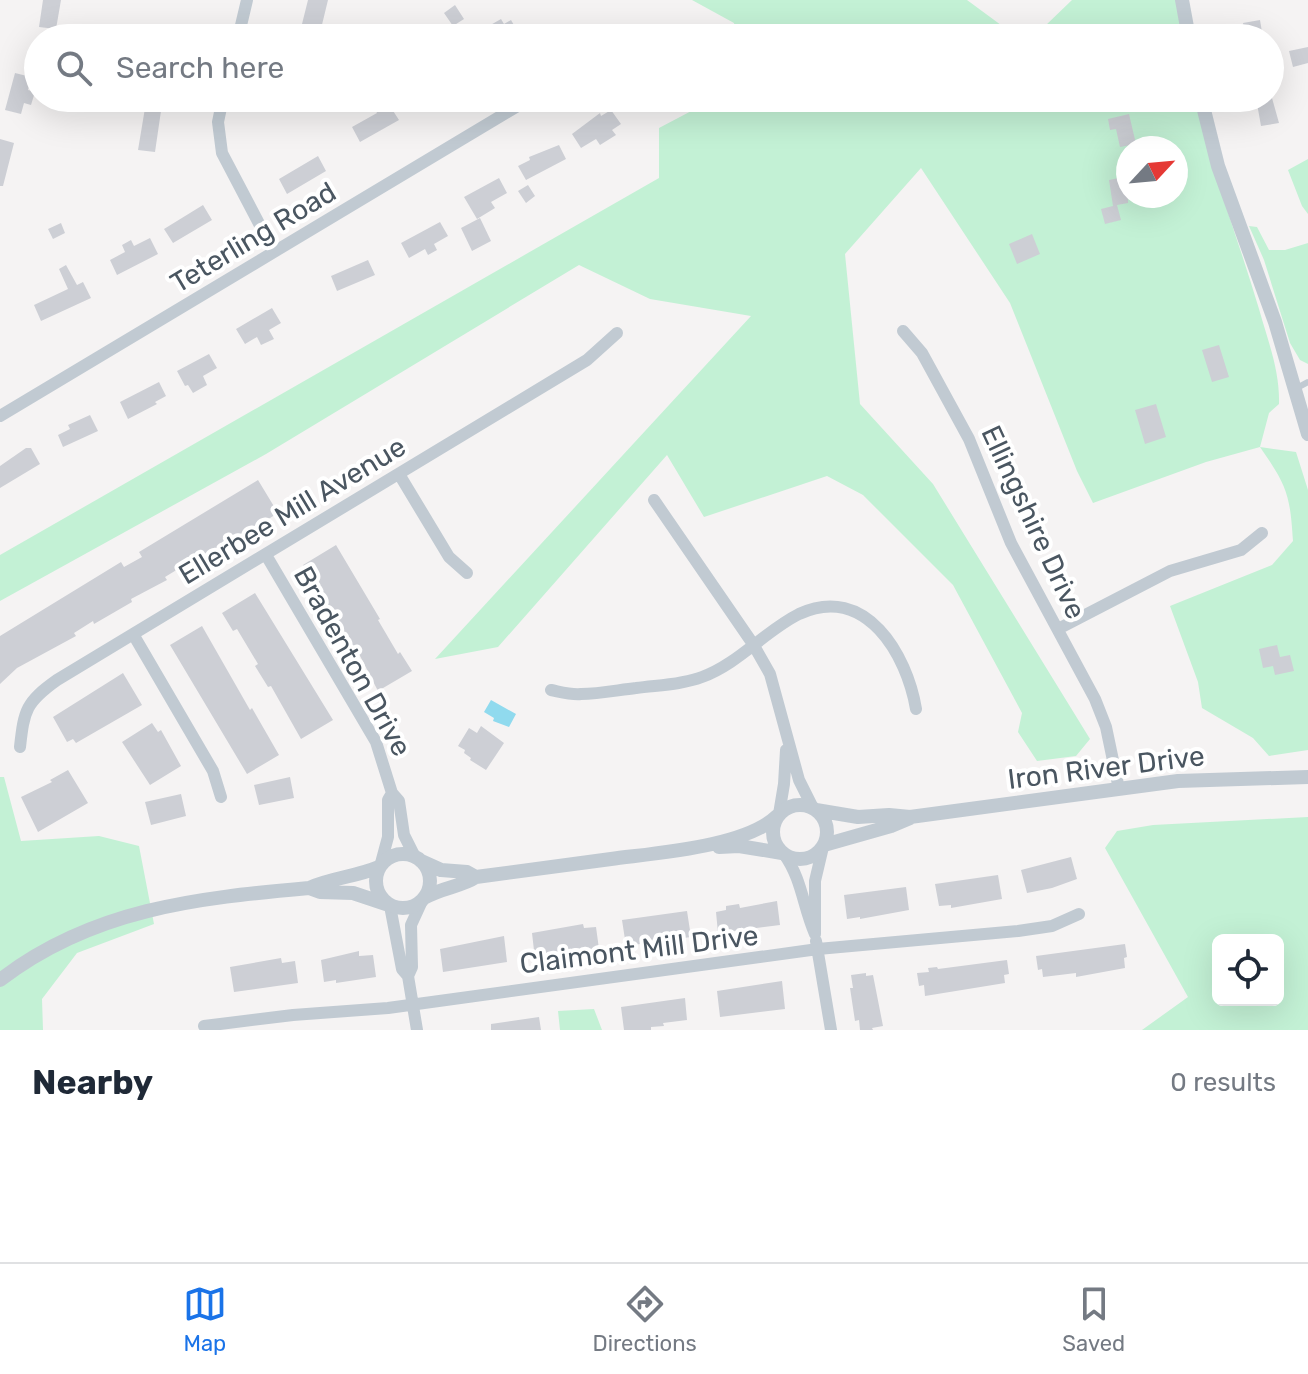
<!DOCTYPE html>
<style>
:root{--surface:#fff;--page:#f2f2f3;--text:#1f2937;--muted:#747a83;--line:#e0e1e3;--accent:#1a73e8}
body{margin:0;font-family:Rubik,sans-serif;background:var(--page);color:var(--text)}
.controls{position:absolute;right:24px;bottom:24px;display:grid;overflow:hidden;border-radius:12px;box-shadow:0 8px 32px #0002}
.controls button{width:72px;height:72px;display:grid;place-items:center;padding:0;border:0;border-bottom:2px solid var(--line);background:var(--surface);color:var(--text);font:40px sans-serif}
.compass{position:absolute;left:1116px;top:136px;width:72px;height:72px;border-radius:50%;background:var(--surface);box-shadow:0 8px 32px #0002;rotate:64deg}
.list{margin:0;padding:0;list-style:none}
h2{display:flex;justify-content:space-between;align-items:center;height:104px;margin:0;padding:0 32px;font-size:34px}
h2 small{font-size:26px;font-weight:400;color:var(--muted)}
.icon{flex:none;width:44px;height:44px;fill:none;stroke:currentColor;stroke-width:2;stroke-linecap:round;stroke-linejoin:round}
.map{position:relative;flex:none;width:1308px;height:1030px;overflow:hidden}
.search{position:absolute;background:var(--surface);box-shadow:0 8px 32px #0002;left:24px;right:24px;top:24px;height:88px;display:flex;align-items:center;gap:20px;box-sizing:border-box;padding:0 28px;border-radius:44px;color:var(--muted);font-size:30px}
.sheet{height:232px;background:var(--surface)}
nav{display:flex;justify-content:space-around;align-items:center;box-sizing:border-box;height:112px;border-top:2px solid var(--line);background:var(--surface);font-size:22px;color:var(--muted)}
nav a{display:grid;justify-items:center;gap:4px}
nav .on{color:var(--accent)}
.map>svg:first-child{display:block}
</style>
<div class="map">
<svg width="1308" height="1030" viewBox="0 0 1308 1030">
<rect width="100%" height="100%" fill="#f5f3f3"/>
<path fill="#c3f1d5" fill-rule="evenodd" d="M692,0H967L1005,28L1045,26L1072,0H1177L1184,38H737L734,23Z
M716,98H1196C1211,170 1238,238 1259,309C1268,341 1280,371 1279,404L1269,413L1260,447L1296,452L1308,490V750L1269,756L1253,738L1202,708L1198,682L1170,606L1272,565L1293,541C1290,494 1287,486 1260,447L1206,462L1093,503L1077,471L1010,303L921,168L845,254L860,404L933,484L1090,739L1076,756L1037,761L1018,732L1022,713L953,585L863,495L827,476L704,517L667,455L498,647L435,659L751,316L650,299L579,265L266,454L0,601V555L659,178V128ZM1128,148H1176V196H1128Z
M1308,159V214L1302,206L1288,170Z
M1249,226L1257,227L1269,250H1285L1308,243V364L1300,360L1290,343L1264,260Z
M0,777H4L21,841L99,836L139,846L154,924L77,953L42,999L43,1030H0Z
M1308,817V1030H1142L1188,997L1105,848L1117,831L1153,825ZM1218,940H1278V1000H1218Z
M594,1009L602,1030H560L558,1011Z"/>
<path fill="#90daee" d="M491,700L516,714L509,727L493,721L494,718L484,712Z"/>
<path fill="#cdcfd5" d="M43,0H61L56,29L39,27Z
M308,0H328L319,37L300,32Z
M455,5L464,19L453,26L444,13Z
M501,19L504,24L511,20L518,32L513,35L515,38H494L487,27Z
M1260,20L1263,38H1245L1243,23Z
M402,26L409,38H383Z
M1308,47V63L1293,67L1289,51Z
M15,73L31,77L28,90L35,92L31,105L24,103L21,114L5,110Z
M1256,98H1272L1279,123L1261,126Z
M386,100L399,120L360,142L352,127L377,113L374,107Z
M145,108L161,111L155,152L138,150Z
M611,110L621,124L612,130L616,135L600,145L596,139L581,148L572,134L600,113L601,116Z
M1129,114L1136,144L1120,147L1116,129L1110,130L1108,119Z
M0,139L14,143L3,186H0Z
M559,145L566,159L526,180L518,166L530,160L529,157Z
M318,156L326,171L287,194L279,179Z
M1128,176V203L1117,205L1121,220L1105,224L1101,209L1113,206L1109,180Z
M499,178L507,193L491,202L495,208L477,219L464,197Z
M528,185L535,196L526,203L518,191Z
M203,205L212,220L173,243L164,229Z
M480,218L491,241L472,251L461,228Z
M440,222L448,236L434,244L437,250L428,255L425,249L409,258L401,243Z
M61,223L65,233L53,239L48,229Z
M1032,234L1040,254L1017,264L1009,244Z
M150,238L158,254L117,275L110,260L125,252L122,245L131,240L134,246Z
M368,260L375,275L337,291L331,276Z
M66,265L77,285L83,282L91,298L41,321L34,305L68,289L59,269Z
M272,308L281,323L269,330L274,339L261,345L257,337L245,344L236,329Z
M1219,345L1229,377L1212,382L1202,350Z
M209,354L217,368L203,376L207,385L193,393L188,385L185,386L177,371Z
M159,382L166,396L155,402L157,404L128,419L120,402Z
M1156,404L1166,437L1145,444L1135,410Z
M90,415L98,431L63,447L58,435L70,429L68,425Z
M26,448H31L40,464L0,488V466Z
M258,480L278,513L214,553L213,551L201,555L165,577L167,580L131,599L132,602L94,624L93,621L74,633L76,636L17,668L0,684V636L121,562L124,567L142,557L139,552Z
M336,545L380,619L378,620L398,654L400,652L412,671L378,691L358,652L356,653L303,565Z
M255,593L333,720L301,739L271,686L268,687L255,666L258,664L237,629L233,631L222,613Z
M202,626L250,710L252,708L279,755L247,774L170,645Z
M1277,645L1280,657L1290,655L1294,671L1275,675L1273,666L1263,668L1259,649Z
M123,673L142,705L76,743L73,739L67,742L53,717Z
M152,723L158,732L161,730L181,766L150,785L122,742Z
M481,726L504,743L486,770L470,760L471,758L464,753L465,750L458,746L469,728L477,733Z
M68,770L88,803L38,832L21,797L52,782L50,780Z
M290,777L294,798L259,805L254,785Z
M181,794L186,816L151,825L145,802Z
M1071,857L1077,879L1052,888L1027,893L1021,870Z
M998,875L1002,899L951,908V905L939,906L935,884Z
M906,887L909,910L860,919V917L847,919L844,895Z
M777,901L780,925L718,933L716,912L726,910V906L739,904L740,908Z
M687,911L691,937L626,946L622,920Z
M583,924L584,928L596,927L599,949L535,959L532,933Z
M504,936L507,962L443,972L440,949Z
M1125,944L1127,957L1124,958L1125,968L1076,977V973L1043,977L1042,969L1038,970L1036,956Z
M359,951V956L373,955L376,977L336,983V980L324,982L321,960Z
M281,958L282,963L295,961L298,983L234,992L230,967Z
M1007,960L1009,974L1004,975L1005,983L925,996L924,985L919,986L917,973L929,972L928,968L937,967L938,969Z
M866,973V976L873,975L883,1026L872,1028L873,1030H860L859,1020L855,1021L850,988H853L851,975Z
M782,981L785,1009L720,1017L717,991Z
M685,998L687,1020L663,1023L664,1026L651,1027V1030H624L621,1007Z
M539,1017L541,1030H491V1024Z"/>
<g fill="none" stroke-linecap="round" stroke-linejoin="round">
<path stroke="#c1cad2" stroke-width="6" d="M1295,389L1308,382"/>
<path stroke="#c1cad2" stroke-width="12" d="M238,38L247,0
M223,98L218,122L222,153L274,252
M903,331L922,353L969,439L1011,543L1095,699L1106,727L1119,789
M0,416L531,98
M399,474L449,557L467,573
M654,500L753,644L770,674L799,780L813,808
M266,555L376,742L392,793L399,801L404,835L415,857
M1058,629L1170,571L1241,550L1262,533
M133,634L213,771L221,797
M551,690C561,692 571,695 581,694C599,694 618,690 636,688C657,685 681,685 702,677C738,664 765,631 799,614C866,583 907,655 916,709
M20,747C24,710 26,702 57,680L587,360L617,333
M779,814L784,784L786,750
M784,854C802,879 803,907 815,934V881L823,847
M381,863L388,837V800L392,793
M390,906L402,969L408,976L417,1030
M816,941L831,1030
M408,976L412,967L411,925L422,901
M204,1026L293,1015L388,1008L818,949L1018,931L1052,926L1079,914"/>
<path stroke="#c1cad2" stroke-width="14" d="M1182,0L1189,38
M1201,98L1218,166L1275,322L1308,434
M773 832a27 27 0 1 1 54 0a27 27 0 1 1-54 0Z
M816,810L858,817L889,815L910,817L1178,781L1308,777
M824,845L891,826L910,818
M719,847L739,846L782,853
M376 881a27 27 0 1 1 54 0a27 27 0 1 1-54 0Z
M421,861L441,870L467,872L476,877
M309,888L320,892L353,893L386,904
M424,898C443,887 461,887 476,877C521,871 566,865 611,859C655,853 745,847 777,816
M0,980C92,909 197,898 309,888C331,878 355,877 379,867"/>
</g>
<g text-anchor="middle" stroke-width="8" stroke-linejoin="round" paint-order="stroke">
<g font-size="28" fill="#4a5661" stroke="#fff">
<text transform="translate(253 237) rotate(-31)" y="10">Teterling Road</text>
<text transform="translate(292 510) rotate(-31)" y="10">Ellerbee Mill Avenue</text>
<text transform="translate(1034 522) rotate(65)" y="10">Ellingshire Drive</text>
<text transform="translate(353 661) rotate(61)" y="10">Bradenton Drive</text>
<text transform="translate(1106 767) rotate(-7)" y="10">Iron River Drive</text>
<text transform="translate(639 949) rotate(-7)" y="10">Claimont Mill Drive</text>
</g>
</g>
</svg>
<div class="controls">
<button><svg class="icon" aria-label="locate" viewBox="0 0 24 24"><circle cx="12" cy="12" r="6"/><path d="M12 2v4M12 18v4M2 12h4M18 12h4"/></svg></button>
</div>
<svg class="compass" viewBox="-18 -18 36 36"><path d="M0-13l5 13h-10z" fill="#e53935"/><path d="M0 13l5-13h-10z" fill="#747a83"/></svg>
<div class="search"><svg class="icon" aria-label="search" viewBox="0 0 24 24"><circle cx="10" cy="10" r="6"/><path d="M15 15l6 6"/></svg>Search here</div>
</div>
<section class="sheet">
<h2>Nearby<small>0 results</small></h2>
<ul class="list">
</ul>
</section>
<nav>
<a class="on"><svg class="icon" aria-label="map" viewBox="0 0 24 24"><path d="M3 6l6-2 6 2 6-2v14l-6 2-6-2-6 2zM9 4v14M15 6v14"/></svg>Map</a>
<a><svg class="icon" aria-label="directions" viewBox="0 0 24 24"><path d="M12 3l9 9-9 9-9-9zM9 14v-3h6M13 9l2 2-2 2"/></svg>Directions</a>
<a><svg class="icon" aria-label="saved" viewBox="0 0 24 24"><path d="M7 4h10v16l-5-4-5 4z"/></svg>Saved</a>
</nav>
